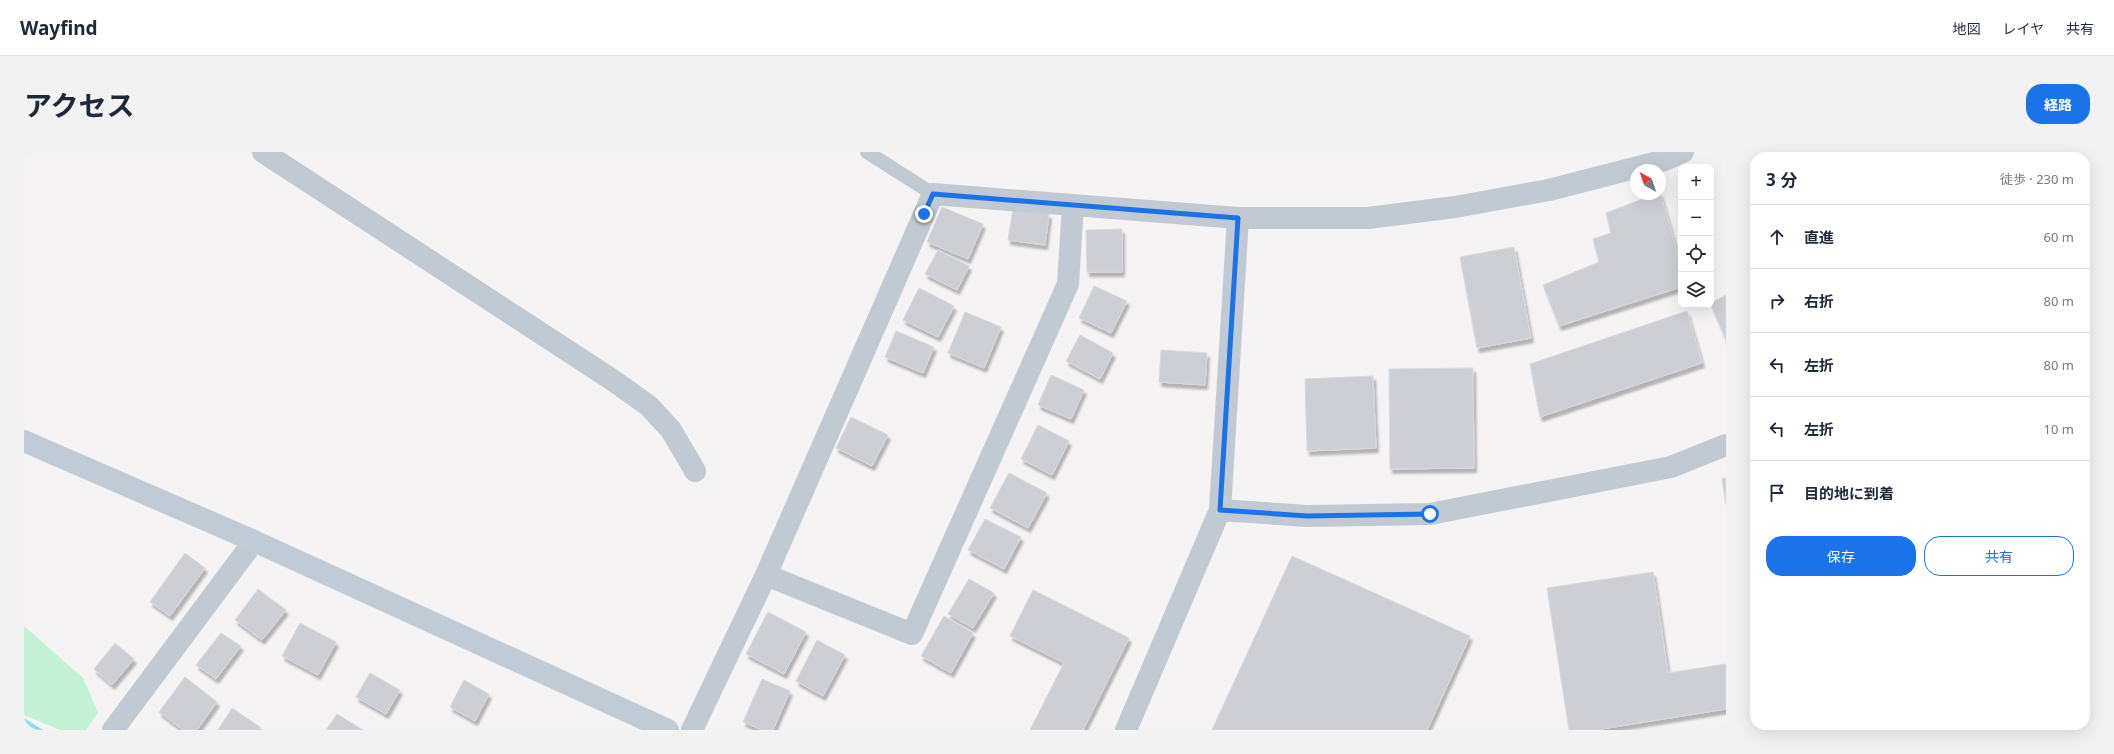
<!DOCTYPE html>
<html lang="ja">
<meta charset="utf-8">
<style>
:root{--surface:#fff;--page:#f2f2f3;--text:#1f2937;--muted:#747a83;--line:#e0e1e3;--accent:#1a73e8}
body{margin:0;font-family:"Noto Sans","Noto Sans JP",sans-serif;background:var(--page);color:var(--text)}
.controls{position:absolute;right:12px;top:12px;display:grid;overflow:hidden;border-radius:8px;box-shadow:0 4px 16px #0002}
.controls button{width:36px;height:36px;display:grid;place-items:center;padding:0;border:0;border-bottom:1px solid var(--line);background:var(--surface);color:var(--text);font:20px sans-serif}
.compass{position:absolute;left:1606px;top:12px;width:36px;height:36px;border-radius:50%;background:var(--surface);box-shadow:0 4px 16px #0002;rotate:320deg}
.stop{position:absolute;width:12px;height:12px;margin:-9px;border:3px solid #1a73e8;border-radius:50%;background:#fff}
.stop.end{background:#1a73e8;border-color:#fff;box-shadow:0 1px 4px #0008}
.list{margin:0;padding:0;list-style:none}
h2{display:flex;justify-content:space-between;align-items:center;height:52px;margin:0;padding:0 16px;font-size:17px}
h2 small{font-size:13px;font-weight:400;color:var(--muted)}
.list li{display:grid;grid-template-columns:26px 1fr auto;gap:12px;align-items:center;box-sizing:border-box;height:64px;padding:0 16px;border-top:1px solid var(--line)}
.list b{display:block;font-size:15px;white-space:nowrap}
.list em{font-size:13px;font-style:normal;color:var(--muted)}
.actions{display:flex;gap:8px;padding:12px 16px}
.actions a{flex:1;padding:9px 0;border:1px solid var(--accent);border-radius:16px;text-align:center;font-size:14px;color:var(--accent)}
.actions .main{background:var(--accent);color:#fff}
.icon{flex:none;width:22px;height:22px;fill:none;stroke:currentColor;stroke-width:2;stroke-linecap:round;stroke-linejoin:round}
.map{position:relative;flex:none;width:1702px;height:578px;overflow:hidden;border-radius:16px}
header{display:flex;align-items:center;gap:24px;box-sizing:border-box;height:56px;padding:0 20px;background:var(--surface);border-bottom:1px solid var(--line)}
header strong{font-size:19px}
nav{display:flex;gap:22px;margin-inline-start:auto;font-size:14px}
.intro{display:flex;align-items:center;justify-content:space-between;box-sizing:border-box;height:96px;padding:0 24px}
h1{margin:0;font-size:28px}
.button{padding:10px 18px;border-radius:16px;background:var(--accent);color:#fff;font-size:14px;font-weight:700}
main{display:flex;gap:24px;padding:0 24px}
aside{flex:1;background:var(--surface);border-radius:16px;box-shadow:0 4px 16px #0002}
.map>svg:first-child{display:block}
</style>
<header>
<strong>Wayfind</strong>
<nav><a>地図</a><a>レイヤ</a><a>共有</a></nav>
</header>
<div class="intro"><h1>アクセス</h1><a class="button">経路</a></div>
<main>
<div class="map">
<svg width="1702" height="578" viewBox="0 0 1702 578">
<defs>
<filter id="shadow"><feDropShadow dx="2.5" dy="4.5" stdDeviation="1" flood-color="#0004"/></filter>
</defs>
<rect width="100%" height="100%" fill="#f5f3f3"/>
<path fill="#c3f1d5" d="M0,474L59,526L74,561L62,578H36L0,563Z"/>
<path fill="#90daee" d="M0,566L19,578H0Z"/>
<path fill="#cdcfd5" stroke="#d7d9de" filter="url(#shadow)" d="M1636,40L1657,114V135L1535,174L1519,133L1575,110L1569,87L1587,81L1582,61L1631,42H1636Z
M918,55L959,72L944,107L903,90Z
M989,57L1025,62L1021,93L984,88Z
M1098,77V120H1063L1062,78Z
M1490,95L1507,186L1453,196L1436,105Z
M914,98L945,114L933,138L901,122Z
M1070,134L1103,149L1087,181L1055,166Z
M895,136L930,154L914,185L879,168Z
M1702,143V188L1687,153V151Z
M1663,159L1678,211L1516,265L1506,212Z
M941,160L977,175L960,216L924,201Z
M872,179L910,195L899,221L861,205Z
M1056,183L1089,201L1076,227L1042,209Z
M1137,198L1183,201L1181,233L1135,230Z
M1449,216L1450,316L1366,317L1365,217Z
M1027,223L1060,238L1047,267L1014,253Z
M1349,224L1352,296L1283,299L1281,227Z
M827,265L864,283L848,314L812,296Z
M1014,273L1045,289L1028,323L997,307Z
M985,321L1023,341L1004,376L966,356Z
M1702,326V352L1698,327Z
M961,367L997,385L980,417L944,398Z
M161,401L181,416L146,464L126,450Z
M1268,404L1446,484L1403,578H1188Z
M1629,420L1644,521L1702,512V557L1571,578H1545L1523,436Z
M945,427L970,441L949,476L924,462Z
M234,437L262,458L238,488L211,468Z
M1009,438L1105,486L1059,578H1006L1040,511L986,484Z
M744,460L782,480L760,522L722,502Z
M920,464L949,481L927,521L897,504Z
M276,471L312,490L294,523L258,504Z
M197,481L217,494L192,527L172,513Z
M793,488L821,503L799,544L772,529Z
M91,491L110,507L88,533L70,517Z
M346,521L376,538L362,562L332,545Z
M161,525L193,550L173,578H159L135,560Z
M738,527L766,539L749,578H738L719,570Z
M440,528L465,542L451,569L426,555Z
M208,556L236,575L234,578H194Z
M313,562L339,578H302Z"/>
<g fill="none" stroke-linecap="round" stroke-linejoin="round">
<path stroke="#c1cad2" stroke-width="14" d="M843,0L909,42"/>
<path stroke="#c1cad2" stroke-width="22" d="M239,0L587,227L625,254L647,278L671,319
M1196,358L1283,364L1406,362L1647,315L1702,293
M742,423L888,482L1044,132L1049,53
M89,578L230,389
M668,578L742,423L909,42L1214,66H1344L1431,55L1525,38L1641,8L1659,0
M1102,578L1196,358L1214,66"/>
<path stroke="#c1cbd6" stroke-width="22" d="M0,289L230,389L644,578"/>
</g>
<g fill="none" stroke-linecap="round" stroke-linejoin="round">
<path stroke="#1a73e8" stroke-width="5" d="M900,62L909,42L1214,66L1196,358L1283,364L1406,362"/>
</g>
</svg>
<div class="controls">
<button>+</button>
<button>−</button>
<button><svg class="icon" aria-label="locate" viewBox="0 0 24 24"><circle cx="12" cy="12" r="6"/><path d="M12 2v4M12 18v4M2 12h4M18 12h4"/></svg></button>
<button><svg class="icon" aria-label="layers" viewBox="0 0 24 24"><path d="M12 4l9 5-9 5-9-5zM3 14l9 5 9-5"/></svg></button>
</div>
<svg class="compass" viewBox="-18 -18 36 36"><path d="M0-13l5 13h-10z" fill="#e53935"/><path d="M0 13l5-13h-10z" fill="#747a83"/></svg>
<div class="stop" style="left:1406px;top:362px"></div>
<div class="stop end" style="left:900px;top:62px"></div>
</div>
<aside>
<h2>3 分<small>徒歩 · 230 m</small></h2>
<ul class="list">
<li><svg class="icon" aria-label="ahead" viewBox="0 0 24 24"><path d="M12 20V5M6 11l6-6 6 6"/></svg><div><b>直進</b></div><em>60 m</em></li>
<li><svg class="icon" aria-label="right" viewBox="0 0 24 24"><path d="M7 20v-9h11M14 6l5 5-5 5"/></svg><div><b>右折</b></div><em>80 m</em></li>
<li><svg class="icon" aria-label="left" viewBox="0 0 24 24"><path d="M17 20v-9H6M10 6l-5 5 5 5"/></svg><div><b>左折</b></div><em>80 m</em></li>
<li><svg class="icon" aria-label="left" viewBox="0 0 24 24"><path d="M17 20v-9H6M10 6l-5 5 5 5"/></svg><div><b>左折</b></div><em>10 m</em></li>
<li><svg class="icon" aria-label="arrive" viewBox="0 0 24 24"><path d="M6 21V4h12l-3 4 3 4H6"/></svg><div><b>目的地に到着</b></div></li>
</ul>
<div class="actions"><a class="main">保存</a><a>共有</a></div>
</aside>
</main>
